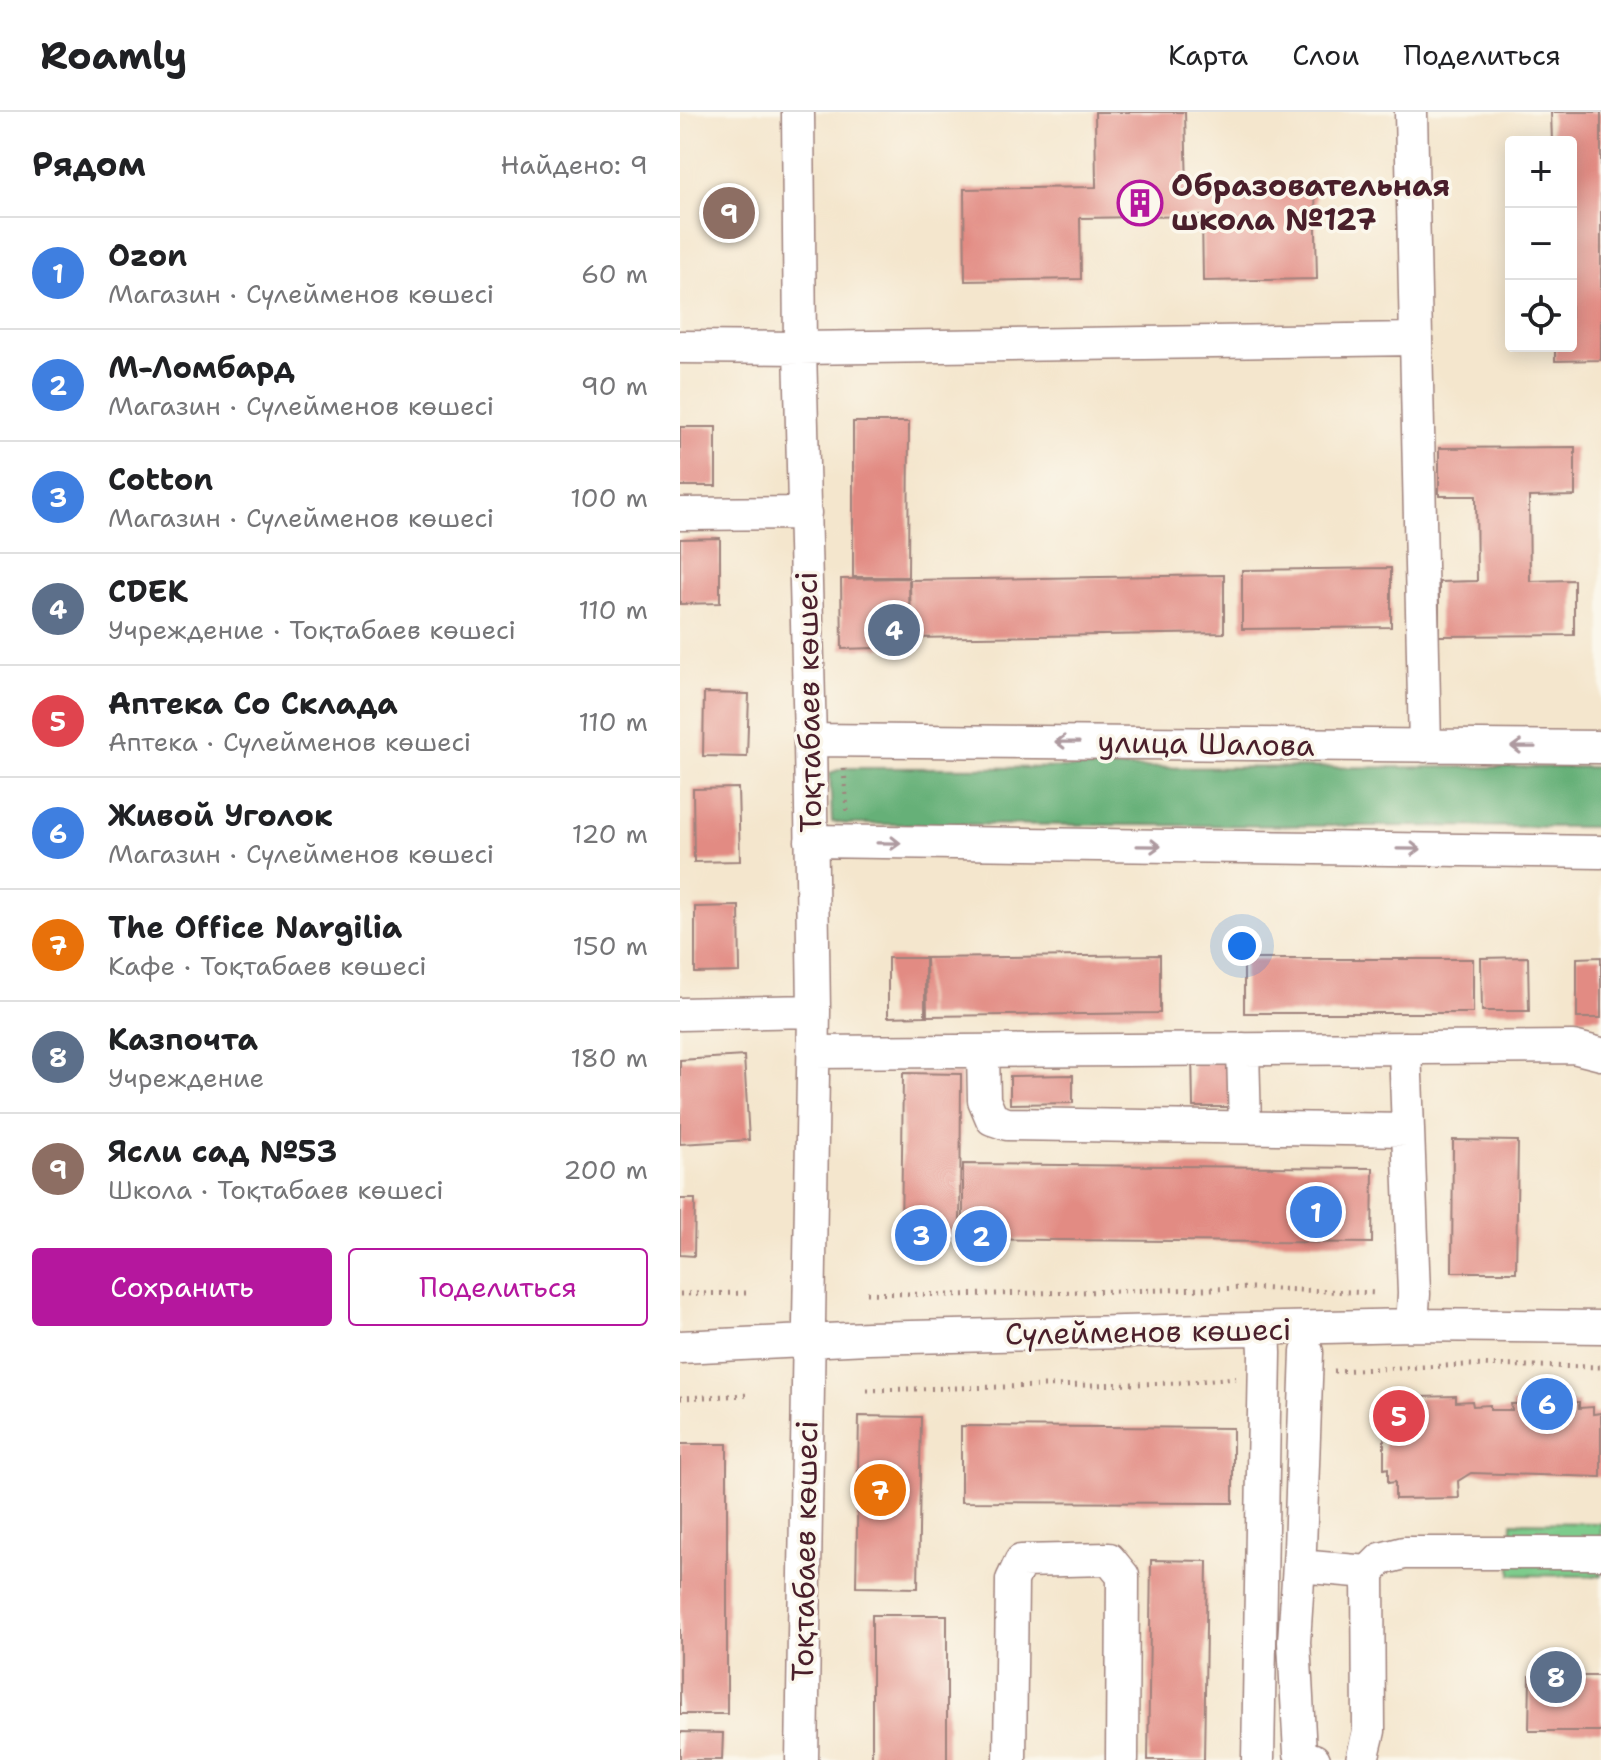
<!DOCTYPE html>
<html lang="ru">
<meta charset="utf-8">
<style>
:root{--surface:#fff;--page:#f6f6f6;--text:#202124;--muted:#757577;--line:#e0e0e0;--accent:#b5179e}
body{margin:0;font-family:"Shantell Sans",sans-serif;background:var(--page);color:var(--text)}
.controls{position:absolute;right:24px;top:24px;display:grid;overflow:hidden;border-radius:8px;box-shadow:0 4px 20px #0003}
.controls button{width:72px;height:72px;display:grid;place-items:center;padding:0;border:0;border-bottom:2px solid var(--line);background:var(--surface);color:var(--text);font:40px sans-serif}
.you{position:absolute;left:562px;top:834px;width:28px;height:28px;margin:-20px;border:6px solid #fff;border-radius:50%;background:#1a73e8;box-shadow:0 0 0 12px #1a73e833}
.badge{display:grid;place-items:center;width:52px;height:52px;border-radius:50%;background:var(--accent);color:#fff;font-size:26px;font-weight:700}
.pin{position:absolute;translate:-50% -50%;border:4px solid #fff;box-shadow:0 2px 8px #0006}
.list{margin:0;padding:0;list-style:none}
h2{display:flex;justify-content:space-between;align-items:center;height:104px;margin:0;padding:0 32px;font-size:34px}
h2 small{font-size:26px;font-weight:400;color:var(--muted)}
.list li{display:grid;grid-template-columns:52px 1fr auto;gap:24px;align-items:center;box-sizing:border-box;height:112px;padding:0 32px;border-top:2px solid var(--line)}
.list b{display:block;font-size:30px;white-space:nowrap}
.list p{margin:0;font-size:26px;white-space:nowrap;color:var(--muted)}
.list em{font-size:26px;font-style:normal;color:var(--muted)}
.actions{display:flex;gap:16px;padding:24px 32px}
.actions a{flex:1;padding:18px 0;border:2px solid var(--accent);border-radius:8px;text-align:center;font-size:28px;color:var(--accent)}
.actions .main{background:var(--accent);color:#fff}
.icon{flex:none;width:44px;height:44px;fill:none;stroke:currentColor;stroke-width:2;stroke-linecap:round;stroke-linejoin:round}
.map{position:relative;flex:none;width:921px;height:1648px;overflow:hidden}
header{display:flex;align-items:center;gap:48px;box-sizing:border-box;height:112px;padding:0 40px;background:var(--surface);border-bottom:2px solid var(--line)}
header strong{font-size:38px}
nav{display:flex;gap:44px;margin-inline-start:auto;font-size:28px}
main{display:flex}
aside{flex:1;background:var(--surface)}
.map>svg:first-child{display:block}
</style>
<header>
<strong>Roamly</strong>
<nav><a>Карта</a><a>Слои</a><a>Поделиться</a></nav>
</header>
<main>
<aside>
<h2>Рядом<small>Найдено: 9</small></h2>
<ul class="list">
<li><span class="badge" style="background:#3f7fe0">1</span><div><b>Ozon</b><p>Магазин · Сүлейменов көшесі</p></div><em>60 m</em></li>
<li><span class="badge" style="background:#3f7fe0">2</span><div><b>М-Ломбард</b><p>Магазин · Сүлейменов көшесі</p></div><em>90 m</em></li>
<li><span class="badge" style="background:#3f7fe0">3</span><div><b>Cotton</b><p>Магазин · Сүлейменов көшесі</p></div><em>100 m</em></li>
<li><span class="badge" style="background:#5c6f8a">4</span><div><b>CDEK</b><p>Учреждение · Тоқтабаев көшесі</p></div><em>110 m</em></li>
<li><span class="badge" style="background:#e0444e">5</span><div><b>Аптека Со Склада</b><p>Аптека · Сүлейменов көшесі</p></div><em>110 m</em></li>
<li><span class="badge" style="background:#3f7fe0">6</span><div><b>Живой Уголок</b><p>Магазин · Сүлейменов көшесі</p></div><em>120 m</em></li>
<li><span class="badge" style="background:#e8710a">7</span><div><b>The Office Nargilia</b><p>Кафе · Тоқтабаев көшесі</p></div><em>150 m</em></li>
<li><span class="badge" style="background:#5c6f8a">8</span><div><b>Казпочта</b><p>Учреждение</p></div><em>180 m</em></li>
<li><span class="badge" style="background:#8d6e63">9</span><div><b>Ясли сад №53</b><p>Школа · Тоқтабаев көшесі</p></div><em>200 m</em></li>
</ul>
<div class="actions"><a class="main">Сохранить</a><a>Поделиться</a></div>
</aside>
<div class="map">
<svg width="921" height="1648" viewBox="0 0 921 1648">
<rect width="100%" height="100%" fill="#fbf7ec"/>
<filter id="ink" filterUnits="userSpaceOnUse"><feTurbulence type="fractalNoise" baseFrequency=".0125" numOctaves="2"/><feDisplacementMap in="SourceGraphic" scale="16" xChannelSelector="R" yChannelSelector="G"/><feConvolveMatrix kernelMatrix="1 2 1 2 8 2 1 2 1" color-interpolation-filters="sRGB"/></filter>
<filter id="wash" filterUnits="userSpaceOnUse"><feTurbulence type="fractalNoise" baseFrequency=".006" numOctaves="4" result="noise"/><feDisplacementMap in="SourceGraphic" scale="32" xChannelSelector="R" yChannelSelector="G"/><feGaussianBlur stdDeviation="1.8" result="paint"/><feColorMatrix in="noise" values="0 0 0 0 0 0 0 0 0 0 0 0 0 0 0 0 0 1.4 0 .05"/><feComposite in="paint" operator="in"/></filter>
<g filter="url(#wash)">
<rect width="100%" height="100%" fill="#f4e6cd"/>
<path fill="#7dcc8c" stroke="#64765c" stroke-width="2" d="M832,1410L921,1411V1464L831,1463Z"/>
<path fill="#66b078" stroke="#586852" stroke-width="2" d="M921,655V715L168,712L152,710L150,661L164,656Z"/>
<g id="blocks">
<path fill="#e28b83" d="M415,0H505L507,77L635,75L637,167L523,169L522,104L400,106L401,167L285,169L284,77L416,75Z
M871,0H921V248L875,249V234H891V30H872Z
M173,310H229L228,465H173Z
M0,315H36V374H0Z
M895,335V384L849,385L850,469L894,468V523L759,524V470L797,469L796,384H759V336Z
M40,426V491L0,492V427Z
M711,456V515L562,517V458Z
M544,463V521L231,526L230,468Z
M229,466L230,535L162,537L161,467Z
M24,581L69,582L67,645L23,644Z
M58,676L60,749L14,750L13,677Z
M59,794L60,860L15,861V795Z
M480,843V901L247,904L246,846Z
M848,845L849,899H802L801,846Z
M921,845V906H897V846Z
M208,846H245V904L208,905Z
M564,847H793V901H564Z
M549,940L551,995H513L512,941Z
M64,944L69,1028L0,1032V948Z
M223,961L281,962L280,1127L221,1126Z
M393,963V991L330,992V964Z
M773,1028L838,1029L836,1160H772Z
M283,1052L693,1056L692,1131L283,1127Z
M0,1087H15L14,1144L0,1143Z
M776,1284V1290L792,1289L793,1294L810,1293V1298H832L831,1292L899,1290V1296L913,1295V1302L921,1301V1365L791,1361L778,1369L779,1386L715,1387V1370L708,1371V1356L704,1357V1319H709V1308L728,1289L739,1288V1285Z
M179,1304L241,1305L238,1476L176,1475Z
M281,1314L553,1316V1391L281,1390Z
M0,1332H47V1602H0Z
M471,1448L527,1449L524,1648H468Z
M192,1503H267V1648H192Z
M850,1564H921V1619H849Z
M0,1620L43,1621L42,1648H0Z"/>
</g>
</g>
<g filter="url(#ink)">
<use href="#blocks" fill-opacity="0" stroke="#9f827c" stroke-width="2"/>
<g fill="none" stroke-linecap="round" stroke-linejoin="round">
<g stroke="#9f827c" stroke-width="35">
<path id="minor" d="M118,0L120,236L130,628L134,899L122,1648
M731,0L745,634
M0,235L120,236L736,227
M0,402L125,401
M130,628L921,635
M131,729L921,740
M0,902L134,899
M725,936L734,1182L732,1213
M563,937L565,1015
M303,939L304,988L312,1007L327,1012L728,1018
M134,940L893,935L921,942
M0,1235L188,1226L732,1213L921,1215
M627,1240L620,1436L614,1530L620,1641L626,1646L634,1648
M619,1454L688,1460
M330,1648L332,1468L341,1449L429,1447L443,1464L442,1648
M578,1648L585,1241L584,1217
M682,1648L689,1619L688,1460L701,1447L724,1441H921"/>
</g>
<path stroke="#9f827c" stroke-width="5" stroke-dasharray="2 6" stroke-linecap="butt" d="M164,657L167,699
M187,1181L269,1183L571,1176L696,1181
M0,1182L71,1181
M654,1259L786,1253L921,1255
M187,1278L499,1271L556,1266
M0,1286L70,1283"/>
<use href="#minor" stroke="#fff" stroke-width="32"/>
</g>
<defs><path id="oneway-shaft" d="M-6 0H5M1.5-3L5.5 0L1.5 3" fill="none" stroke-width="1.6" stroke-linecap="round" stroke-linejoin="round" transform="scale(2)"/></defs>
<g stroke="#ae9aa0">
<use href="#oneway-shaft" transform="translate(387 630) rotate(-179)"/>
<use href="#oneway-shaft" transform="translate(843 635) rotate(-179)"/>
<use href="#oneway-shaft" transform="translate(209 731) rotate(1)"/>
<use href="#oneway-shaft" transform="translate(469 734) rotate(1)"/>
<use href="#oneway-shaft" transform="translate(729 737) rotate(1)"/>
</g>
</g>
<defs>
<g id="building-ring" transform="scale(2.3)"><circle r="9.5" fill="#fbf7ec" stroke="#b5179e" stroke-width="1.5"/><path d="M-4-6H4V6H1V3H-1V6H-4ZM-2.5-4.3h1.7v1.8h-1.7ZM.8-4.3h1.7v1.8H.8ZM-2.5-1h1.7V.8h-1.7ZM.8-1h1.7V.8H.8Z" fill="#b5179e"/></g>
</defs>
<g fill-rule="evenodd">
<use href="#building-ring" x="460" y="91"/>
</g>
<g text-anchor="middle" stroke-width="7" stroke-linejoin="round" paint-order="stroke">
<g font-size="30" font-weight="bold" fill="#4a1f2b" stroke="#fbf7ec" text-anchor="start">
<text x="491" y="84">Образовательная<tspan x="491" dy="34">школа №127</tspan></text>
</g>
<g font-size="30" fill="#4a1f2b" stroke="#fbf7ec">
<text transform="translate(129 590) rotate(-91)" y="10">Тоқтабаев көшесі</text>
<text transform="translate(526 632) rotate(1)" y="10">улица Шалова</text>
<text transform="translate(468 1220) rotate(-1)" y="10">Сүлейменов көшесі</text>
<text transform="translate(125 1439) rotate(-89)" y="10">Тоқтабаев көшесі</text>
</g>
</g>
</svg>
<div class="controls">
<button>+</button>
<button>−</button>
<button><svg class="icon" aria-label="locate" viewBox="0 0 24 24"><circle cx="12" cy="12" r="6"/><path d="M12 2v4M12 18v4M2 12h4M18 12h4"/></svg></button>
</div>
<div class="you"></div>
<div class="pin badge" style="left:636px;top:1100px;background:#3f7fe0">1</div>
<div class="pin badge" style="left:301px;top:1124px;background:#3f7fe0">2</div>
<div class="pin badge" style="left:241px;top:1123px;background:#3f7fe0">3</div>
<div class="pin badge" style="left:214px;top:518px;background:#5c6f8a">4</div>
<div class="pin badge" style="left:719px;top:1304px;background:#e0444e">5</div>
<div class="pin badge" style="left:867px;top:1292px;background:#3f7fe0">6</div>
<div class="pin badge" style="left:200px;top:1378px;background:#e8710a">7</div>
<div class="pin badge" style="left:876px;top:1565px;background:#5c6f8a">8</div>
<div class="pin badge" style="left:49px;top:101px;background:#8d6e63">9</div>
</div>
</main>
